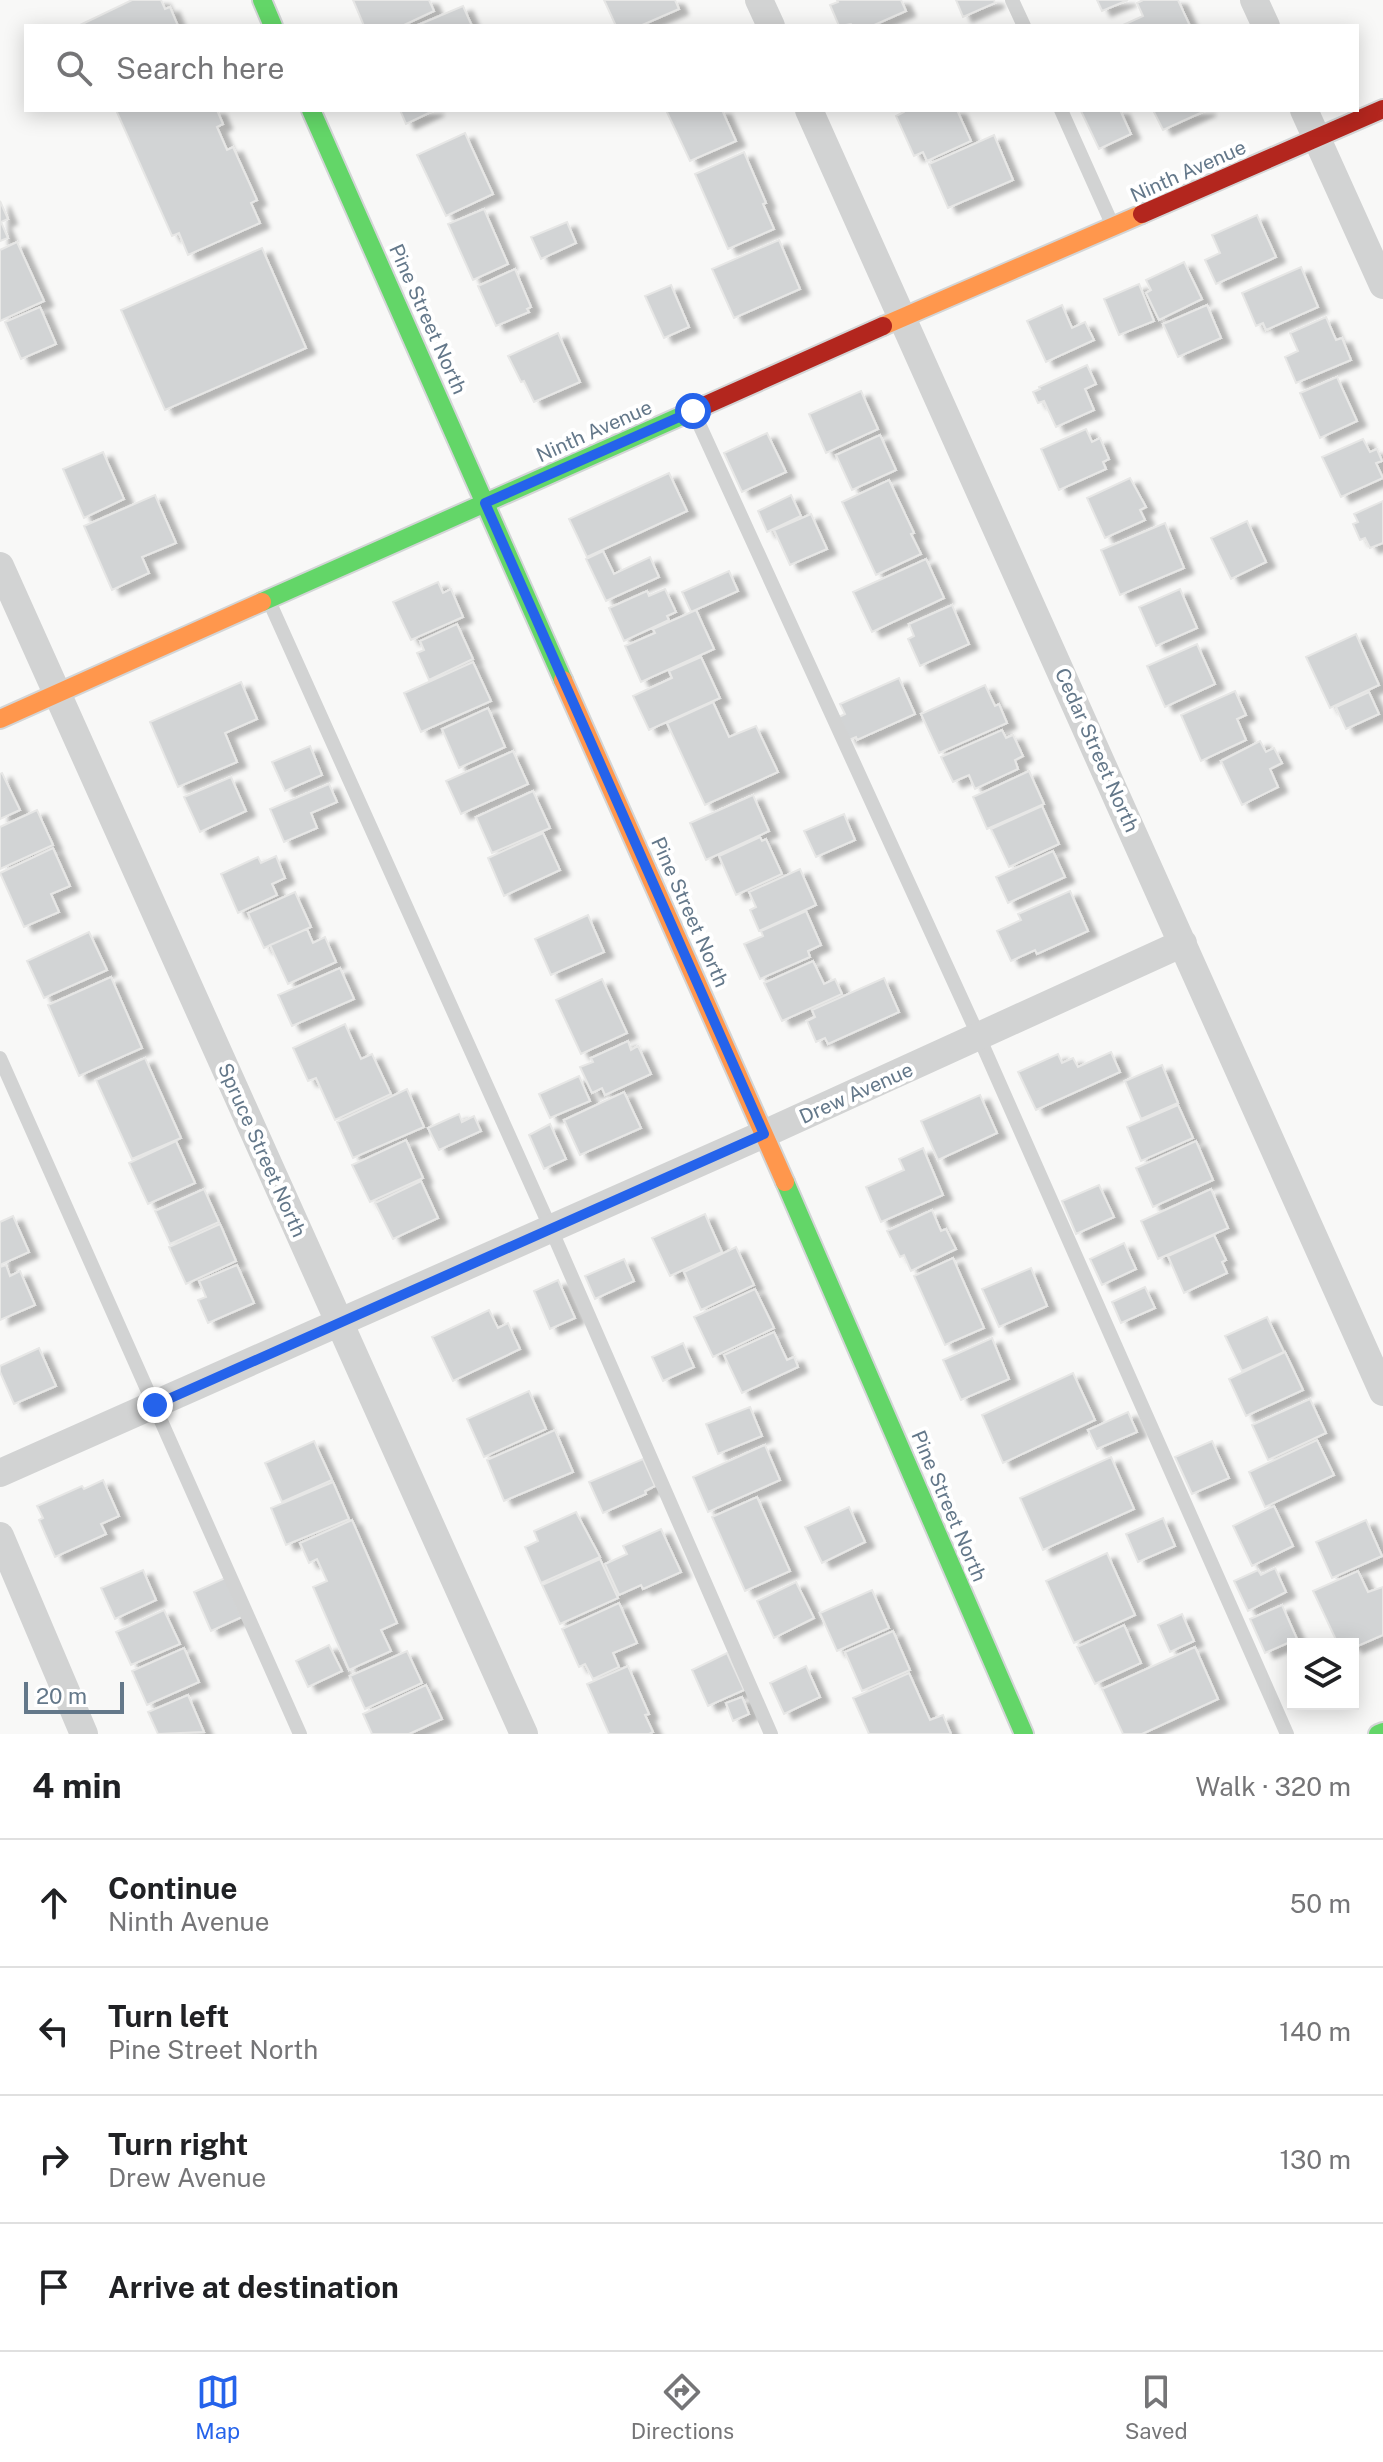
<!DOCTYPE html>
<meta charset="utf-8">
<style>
:root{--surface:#fff;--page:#f2f2f2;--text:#202124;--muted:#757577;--line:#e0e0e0;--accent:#2563eb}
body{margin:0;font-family:"Public Sans",sans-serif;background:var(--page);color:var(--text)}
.controls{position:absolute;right:24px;bottom:24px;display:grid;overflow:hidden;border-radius:0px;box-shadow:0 4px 20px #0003}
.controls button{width:72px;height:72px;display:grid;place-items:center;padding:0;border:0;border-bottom:2px solid var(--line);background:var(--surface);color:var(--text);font:40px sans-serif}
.scale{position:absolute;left:24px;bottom:20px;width:100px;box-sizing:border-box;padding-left:8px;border:4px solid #64788a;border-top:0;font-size:22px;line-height:28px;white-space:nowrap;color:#64788a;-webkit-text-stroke:6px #fff;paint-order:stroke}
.stop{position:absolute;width:24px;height:24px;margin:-18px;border:6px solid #2563eb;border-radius:50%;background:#fff}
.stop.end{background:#2563eb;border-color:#fff;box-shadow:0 2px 8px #0008}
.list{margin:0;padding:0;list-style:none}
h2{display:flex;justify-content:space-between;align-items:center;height:104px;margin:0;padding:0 32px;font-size:34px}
h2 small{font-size:26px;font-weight:400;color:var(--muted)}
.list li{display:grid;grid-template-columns:52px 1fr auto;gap:24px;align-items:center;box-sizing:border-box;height:128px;padding:0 32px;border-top:2px solid var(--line)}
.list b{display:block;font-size:30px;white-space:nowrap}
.list p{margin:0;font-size:26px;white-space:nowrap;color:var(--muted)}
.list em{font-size:26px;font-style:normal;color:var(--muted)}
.icon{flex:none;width:44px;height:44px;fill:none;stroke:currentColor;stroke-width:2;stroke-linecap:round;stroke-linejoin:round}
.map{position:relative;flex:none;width:1383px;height:1734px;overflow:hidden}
.search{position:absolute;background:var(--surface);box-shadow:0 4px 20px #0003;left:24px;right:24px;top:24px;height:88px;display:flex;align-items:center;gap:20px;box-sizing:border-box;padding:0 28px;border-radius:0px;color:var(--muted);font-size:30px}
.sheet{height:616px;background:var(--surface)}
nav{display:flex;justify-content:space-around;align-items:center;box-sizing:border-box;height:112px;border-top:2px solid var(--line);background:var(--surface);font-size:22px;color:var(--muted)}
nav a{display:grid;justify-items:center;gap:4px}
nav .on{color:var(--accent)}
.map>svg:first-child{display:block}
</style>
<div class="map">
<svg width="1383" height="1734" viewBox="0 0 1383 1734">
<defs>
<filter id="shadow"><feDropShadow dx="9" dy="5" stdDeviation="2" flood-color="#0004"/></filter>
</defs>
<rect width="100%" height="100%" fill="#f8f8f7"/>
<path fill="#d2d4d5" stroke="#e7e7e6" stroke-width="2" filter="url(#shadow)" d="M132,0H161L165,9L170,7L178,26H78Z
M353,0H429L434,11L402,26H364Z
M604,0H675L679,9L640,26H616Z
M837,0H901L906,11L872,26H852L851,24L839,26L830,5L838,2Z
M956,0H994L995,3L963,17Z
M1097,0H1128L1102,11Z
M1143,0H1178L1190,26H1121L1143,16L1137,3Z
M463,6L472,26H418V25Z
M116,110H217L223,124L217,127L227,150L233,147L257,200L251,203L260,223L188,255L179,233L172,236Z
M400,110H435L406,124Z
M666,110H722L736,141L690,161Z
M904,110H957L971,141L927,161L923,152L914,156L896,116L904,112Z
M1120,110L1131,134L1099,149L1081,111Z
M1153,110H1207L1163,130Z
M465,133L493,194L446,216L417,155Z
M994,135L1013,180L948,208L929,164Z
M744,152L766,203L763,204L774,229L728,249L695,174Z
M0,201L8,219L1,222L8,238L0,241Z
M484,209L508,264L473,280L448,224Z
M1257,215L1276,257L1216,284L1205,260L1220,253L1212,235Z
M567,222L576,243L541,259L531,237Z
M779,240L800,289L734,318L712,269Z
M17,242L44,301L0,321V250Z
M262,248L306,348L165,410L121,310Z
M1184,262L1202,299L1159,320L1146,293L1151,290L1146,280Z
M1301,267L1318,307L1266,330L1263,323L1256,326L1242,293Z
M515,269L531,307L527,309L529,312L496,326L478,286Z
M1139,284L1154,321L1119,335L1104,299Z
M671,285L689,327L664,338L645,296Z
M1062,305L1072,328L1085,322L1094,340L1046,362L1027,321Z
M1207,305L1221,338L1178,357L1163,324Z
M40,307L56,344L21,359L5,322Z
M1326,317L1336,340L1342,338L1351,360L1296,383L1285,357L1298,351L1290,333Z
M558,333L580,382L534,402L524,381L521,382L508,356Z
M1087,365L1096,384L1085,389L1094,410L1056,427L1044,401L1038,403L1033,392L1040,389L1039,387Z
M1337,377L1357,421L1320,438L1300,393Z
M861,391L878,429L826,453L809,414Z
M1086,429L1092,442L1100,438L1109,459L1103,462L1106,469L1059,490L1041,449Z
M767,433L786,472L742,492L724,453Z
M880,435L896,470L852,490L836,455Z
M1363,439L1370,452L1377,449L1382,461L1376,463L1383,478L1341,497L1322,457Z
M103,452L124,499L84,518L63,469Z
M669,473L687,511L587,557L569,519Z
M1130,478L1146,507L1140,510L1145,520L1105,538L1087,498Z
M889,480L914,533L911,534L921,554L876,575L842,502Z
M155,495L176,543L142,557L149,573L112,590L84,526Z
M791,495L801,516L767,532L758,511Z
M1383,501V543L1370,548L1365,538L1360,540L1353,524L1358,522L1354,514Z
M811,514L827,549L790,565L774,530Z
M1247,521L1266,562L1231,579L1211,538Z
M1165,523L1184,568L1120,595L1101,550Z
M603,551L614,574L650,557L659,577L606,601L586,559Z
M926,559L944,598L872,632L853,592Z
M729,571L738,591L691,612L682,592Z
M438,582L443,593L451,589L463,617L411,640L393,602Z
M665,589L676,612L667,616L669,620L624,641L609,608L647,591L649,596Z
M1180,589L1197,628L1156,646L1139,607Z
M952,605L969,644L920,666L908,639L914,636L909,624Z
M696,610L714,649L641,682L625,646L655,633L653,629Z
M457,624L473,659L429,680L417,653L424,650L420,641Z
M1356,634L1379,685L1330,708L1306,657Z
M1197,644L1215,684L1165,707L1147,666Z
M701,657L720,698L649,730L633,696L672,678L669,671Z
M473,662L491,701L421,732L404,693Z
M899,678L915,714L857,740L856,737L849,740L839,717L845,714L840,704Z
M241,682L257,719L225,733L237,762L178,787L150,722Z
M985,685L995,706L999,704L1007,723L939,753L921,714Z
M1235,691L1246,715L1237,719L1246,740L1201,761L1181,715Z
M1369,692L1379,714L1346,729L1336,707Z
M713,702L729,737L756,726L778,772L705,805L667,723Z
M488,708L505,747L459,768L442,729Z
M1002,730L1006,738L1013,735L1023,756L1015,760L1018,769L975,789L969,775L953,782L941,757Z
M1260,741L1266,752L1274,748L1282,763L1270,769L1278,787L1242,805L1221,761Z
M310,746L322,775L285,791L272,762Z
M513,751L528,784L461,814L446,781Z
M1029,771L1044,804L987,829L973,797Z
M2,773L20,810L0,819V774Z
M231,777L246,811L200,832L184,797Z
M329,784L337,802L311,813L317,828L284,842L270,809Z
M533,791L550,828L492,853L476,817Z
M753,795L769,831L706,860L690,823Z
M1042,806L1059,844L1009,867L991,829Z
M37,810L53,845L0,869V827Z
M844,814L855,840L816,857L804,831Z
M543,833L560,870L504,896L488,858Z
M760,837L762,841L766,839L782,874L736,895L719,856Z
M53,848L70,886L51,894L59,912L24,927L0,873Z
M1053,851L1065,877L1008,903L996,877Z
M276,856L285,878L272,884L277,895L238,913L221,874L258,857L261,863Z
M800,869L816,905L759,931L750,910L756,907L749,892Z
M1070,891L1088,931L1037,954L1035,950L1011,961L997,931L1021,920L1018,914Z
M295,892L311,927L264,948L248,913Z
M806,911L821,945L808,951L810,957L760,979L744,944L763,936L761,931Z
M588,915L604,952L551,975L535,939Z
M307,929L313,943L325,937L336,962L288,984L270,945Z
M89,932L107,970L44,998L27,961Z
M813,961L824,984L835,979L842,994L782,1021L764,983Z
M340,968L354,999L292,1026L278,995Z
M111,977L142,1048L79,1076L48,1005Z
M884,978L899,1012L828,1044L825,1038L816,1042L807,1021L815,1017L812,1010Z
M602,979L627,1033L581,1054L556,1000Z
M345,1024L361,1059L372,1054L391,1094L335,1120L316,1078L308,1081L293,1048Z
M628,1041L631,1050L638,1046L651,1074L605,1095L602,1088L592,1093L580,1067L593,1062L591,1058Z
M1111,1052L1120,1072L1036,1110L1018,1072L1058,1054L1062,1063L1073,1058L1078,1067Z
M145,1058L181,1138L132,1159L96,1080Z
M1162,1065L1178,1103L1141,1119L1125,1081Z
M579,1076L590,1101L550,1118L539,1094Z
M407,1089L424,1127L353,1158L337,1122Z
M624,1092L641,1128L580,1155L564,1120Z
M980,1095L997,1133L938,1160L921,1121Z
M1178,1105L1193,1138L1141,1161L1127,1127Z
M459,1114L462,1122L474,1116L481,1131L439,1150L428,1128Z
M550,1124L566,1159L544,1169L529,1135Z
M406,1140L423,1178L370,1202L352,1165Z
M176,1141L195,1183L148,1204L129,1163Z
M1196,1141L1213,1180L1153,1207L1136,1168Z
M923,1148L943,1195L881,1222L866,1187L904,1170L899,1159Z
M421,1181L438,1218L393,1239L375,1203Z
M1099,1185L1114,1217L1076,1234L1062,1201Z
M204,1189L219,1222L170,1244L155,1211Z
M1211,1189L1228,1228L1158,1259L1141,1221Z
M932,1210L941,1231L946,1229L956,1249L911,1271L904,1255L900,1257L887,1231Z
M705,1214L722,1252L670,1276L652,1238Z
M13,1216L29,1252L0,1265V1222Z
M220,1224L236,1261L186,1284L169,1247Z
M1214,1235L1226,1260L1222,1262L1227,1273L1184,1293L1168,1256Z
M1124,1243L1136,1269L1102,1285L1090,1259Z
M736,1247L754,1285L701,1310L684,1272Z
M953,1258L984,1328L945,1345L914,1276Z
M624,1259L634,1281L595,1299L585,1276Z
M6,1265L10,1276L20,1271L35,1305L0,1320V1267Z
M237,1265L254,1303L208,1323L198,1300L206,1297L199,1281Z
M1031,1268L1047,1306L999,1327L982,1289Z
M558,1280L575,1318L550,1329L534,1291Z
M1145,1287L1155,1308L1121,1323L1112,1302Z
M755,1289L774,1328L713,1357L694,1317Z
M489,1310L498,1328L508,1323L520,1349L453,1381L432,1337Z
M1267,1317L1284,1352L1242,1371L1225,1336Z
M774,1332L787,1360L794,1357L798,1367L742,1393L724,1355Z
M992,1338L1009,1379L961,1400L943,1360Z
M683,1343L694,1367L663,1381L652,1357Z
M39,1348L56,1386L14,1404L0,1372V1366Z
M1285,1352L1303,1390L1246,1416L1229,1379Z
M1073,1373L1095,1420L1003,1463L982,1415Z
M529,1391L546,1429L484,1457L467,1419Z
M1310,1399L1326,1433L1268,1460L1252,1425Z
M750,1407L762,1436L718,1454L706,1424Z
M1128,1412L1137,1432L1097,1449L1088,1430Z
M555,1430L573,1472L504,1501L487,1460Z
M1317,1440L1334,1475L1265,1507L1249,1472Z
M314,1441L332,1480L282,1502L265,1463Z
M1212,1441L1229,1478L1192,1494L1175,1457Z
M765,1445L780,1480L708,1512L693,1477Z
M1111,1457L1134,1509L1043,1550L1020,1498Z
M643,1459L655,1486L645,1491L646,1494L603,1513L589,1482Z
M103,1480L119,1516L101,1524L106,1534L55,1557L39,1520L43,1518L37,1506L82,1486L84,1489Z
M333,1482L349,1519L286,1545L271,1508Z
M757,1497L790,1571L745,1591L712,1517Z
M1274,1506L1293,1546L1252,1566L1233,1526Z
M849,1507L865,1542L822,1563L805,1527Z
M576,1512L600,1557L541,1583L525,1547L538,1541L534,1531Z
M1163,1518L1175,1546L1138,1562L1126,1534Z
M352,1520L397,1623L381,1630L391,1651L349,1670L313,1587L327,1581L317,1559L309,1563L300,1543Z
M1366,1520L1382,1556L1332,1578L1316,1542Z
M661,1529L681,1572L643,1589L641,1585L619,1595L605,1564L627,1554L623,1546Z
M1107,1553L1135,1615L1074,1643L1046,1581Z
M600,1559L618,1598L560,1624L542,1585Z
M1275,1568L1286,1592L1248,1611L1234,1581L1258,1570L1261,1575Z
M143,1570L156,1600L115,1619L101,1588Z
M1358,1571L1368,1592L1383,1587V1635L1353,1648V1644H1338L1313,1591Z
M225,1578L242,1617L211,1631L194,1592Z
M796,1582L814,1618L774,1638L757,1601Z
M872,1590L889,1628L837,1651L820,1613Z
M619,1603L637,1643L613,1653L619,1667L593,1679L585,1664L579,1667L562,1629Z
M1282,1605L1297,1639L1265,1653L1250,1619Z
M164,1610L180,1644L131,1665L116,1632Z
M1182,1614L1194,1641L1170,1652L1158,1625Z
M1124,1625L1141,1663L1095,1684L1077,1647Z
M893,1631L910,1670L862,1691L845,1652Z
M329,1645L342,1671L308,1687L296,1661Z
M1195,1647L1218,1699L1142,1734H1123L1102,1689Z
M184,1648L199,1682L147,1705L132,1671Z
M407,1651L422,1683L365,1709L350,1676Z
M727,1653L744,1690L708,1706L692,1670Z
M628,1666L649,1714L645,1715L653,1732L649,1734H609L587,1684Z
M806,1666L820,1697L784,1714L770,1683Z
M909,1673L930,1720L943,1715L951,1734H869L853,1698Z
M426,1685L442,1719L409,1734H372L363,1714Z
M188,1695L204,1732L158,1734L148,1712Z
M742,1697L749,1714L733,1721L726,1703Z"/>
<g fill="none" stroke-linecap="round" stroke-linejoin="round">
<g stroke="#d3d5d6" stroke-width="22">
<path id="fast" d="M262,0L273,26
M311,110L563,680
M262,602L706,405
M785,1182L1024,1734
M1378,1734L1383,1732"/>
</g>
<g stroke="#d3d5d6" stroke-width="22">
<path id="slow" d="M883,326L1142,214
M563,680L785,1182
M0,719L262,602"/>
</g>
<g stroke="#d3d5d6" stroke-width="22">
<path id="jam" d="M1142,214L1383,109
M706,405L883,326"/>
</g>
<path stroke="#d2d3d3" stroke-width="14" d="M1012,0L1024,26
M1061,110L1112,224
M694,413L979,1037L1287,1734
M269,601L551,1229L771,1734
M0,1058L300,1734"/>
<path stroke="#d2d3d3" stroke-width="28" d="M759,0L771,26
M1254,0L1266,26
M809,110L1383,1392
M1304,110L1383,285
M0,566L524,1734
M0,1473L764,1134L1183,943
M0,1536L84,1734"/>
<use href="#fast" stroke="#63d668" stroke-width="18"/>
<use href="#slow" stroke="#ff974d" stroke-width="18"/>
<use href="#jam" stroke="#b3261e" stroke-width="18"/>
</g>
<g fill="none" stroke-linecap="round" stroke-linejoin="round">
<path stroke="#2563eb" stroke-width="10" d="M155,1405L764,1134L485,503L693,411"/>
</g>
<g text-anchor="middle" stroke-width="8" stroke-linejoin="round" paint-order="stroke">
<g font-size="20" fill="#64788a" stroke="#fff">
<text transform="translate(1188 171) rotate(-24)" y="7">Ninth Avenue</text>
<text transform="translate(428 319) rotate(66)" y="7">Pine Street North</text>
<text transform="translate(594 431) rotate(-24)" y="7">Ninth Avenue</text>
<text transform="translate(1097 750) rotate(66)" y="7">Cedar Street North</text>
<text transform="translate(690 912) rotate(66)" y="7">Pine Street North</text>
<text transform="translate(856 1093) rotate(-24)" y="7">Drew Avenue</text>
<text transform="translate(262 1150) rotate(66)" y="7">Spruce Street North</text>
<text transform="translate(949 1506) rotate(67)" y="7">Pine Street North</text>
</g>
</g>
</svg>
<div class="controls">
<button><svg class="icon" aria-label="layers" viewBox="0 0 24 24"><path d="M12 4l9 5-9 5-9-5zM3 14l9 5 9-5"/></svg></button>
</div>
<div class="scale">20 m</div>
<div class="stop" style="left:693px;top:411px"></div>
<div class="stop end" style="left:155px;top:1405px"></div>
<div class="search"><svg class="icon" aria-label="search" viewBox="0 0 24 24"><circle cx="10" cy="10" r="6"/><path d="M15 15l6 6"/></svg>Search here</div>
</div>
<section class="sheet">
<h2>4 min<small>Walk · 320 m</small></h2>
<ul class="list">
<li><svg class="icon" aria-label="ahead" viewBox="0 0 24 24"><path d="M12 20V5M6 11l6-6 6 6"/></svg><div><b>Continue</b><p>Ninth Avenue</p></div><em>50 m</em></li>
<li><svg class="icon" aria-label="left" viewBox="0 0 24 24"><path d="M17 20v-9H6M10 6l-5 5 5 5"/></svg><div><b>Turn left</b><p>Pine Street North</p></div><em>140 m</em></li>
<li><svg class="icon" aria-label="right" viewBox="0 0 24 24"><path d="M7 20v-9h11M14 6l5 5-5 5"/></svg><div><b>Turn right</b><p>Drew Avenue</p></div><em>130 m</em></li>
<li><svg class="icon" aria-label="arrive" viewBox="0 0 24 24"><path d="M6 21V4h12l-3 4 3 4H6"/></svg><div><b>Arrive at destination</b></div></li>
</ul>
</section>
<nav>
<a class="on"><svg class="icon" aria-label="map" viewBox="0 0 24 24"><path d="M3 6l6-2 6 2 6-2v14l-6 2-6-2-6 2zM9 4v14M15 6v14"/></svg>Map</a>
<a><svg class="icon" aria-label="directions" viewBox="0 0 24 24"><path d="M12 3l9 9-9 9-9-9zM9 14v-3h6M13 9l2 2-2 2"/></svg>Directions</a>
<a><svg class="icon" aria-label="saved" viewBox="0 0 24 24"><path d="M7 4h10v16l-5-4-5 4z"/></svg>Saved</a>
</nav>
